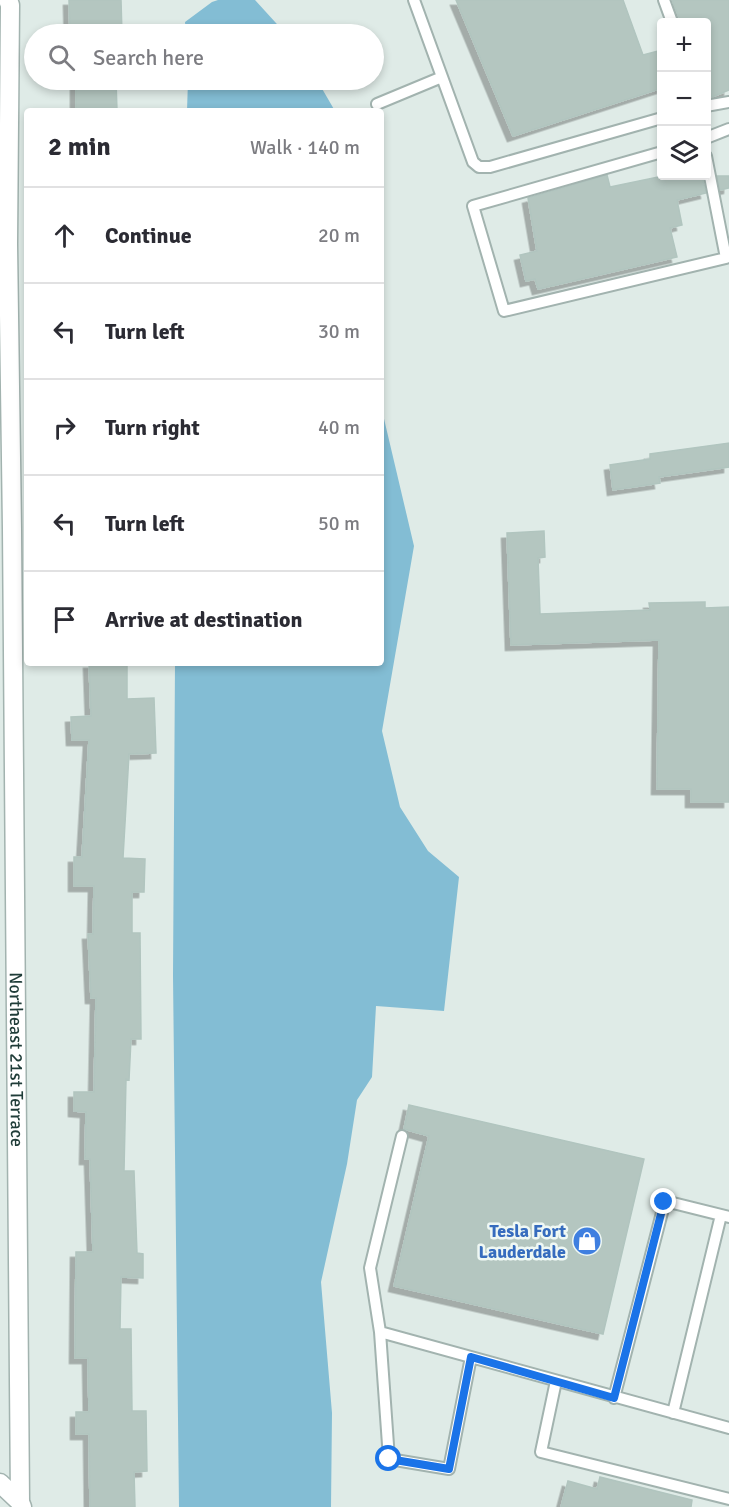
<!DOCTYPE html>
<meta charset="utf-8">
<style>
:root{--surface:#fff;--page:#f7f7f7;--text:#2b2b33;--muted:#7c7c81;--line:#e1e1e2}
body{margin:0;font-family:Signika,sans-serif;background:var(--page);color:var(--text)}
.controls{position:absolute;right:18px;top:18px;display:grid;overflow:hidden;border-radius:6px;box-shadow:0 3px 9px #0003}
.controls button{width:54px;height:54px;display:grid;place-items:center;padding:0;border:0;border-bottom:2px solid var(--line);background:var(--surface);color:var(--text);font:30px sans-serif}
.stop{position:absolute;width:18px;height:18px;margin:-14px;border:4px solid #1a73e8;border-radius:50%;background:#fff}
.stop.end{background:#1a73e8;border-color:#fff;box-shadow:0 2px 6px #0008}
.list{margin:0;padding:0;list-style:none}
h2{display:flex;justify-content:space-between;align-items:center;height:78px;margin:0;padding:0 24px;font-size:26px}
h2 small{font-size:20px;font-weight:400;color:var(--muted)}
.list li{display:grid;grid-template-columns:39px 1fr auto;gap:18px;align-items:center;box-sizing:border-box;height:96px;padding:0 24px;border-top:2px solid var(--line)}
.list b{display:block;font-size:22px;white-space:nowrap}
.list em{font-size:20px;font-style:normal;color:var(--muted)}
.icon{flex:none;width:33px;height:33px;fill:none;stroke:currentColor;stroke-width:2;stroke-linecap:round;stroke-linejoin:round}
.map{position:relative;flex:none;width:729px;height:1507px;overflow:hidden}
.search{position:absolute;background:var(--surface);box-shadow:0 3px 9px #0003;left:24px;top:24px;width:360px;height:66px;display:flex;align-items:center;gap:15px;box-sizing:border-box;padding:0 21px;border-radius:33px;color:var(--muted);font-size:22px}
.panel{position:absolute;background:var(--surface);box-shadow:0 3px 9px #0003;left:24px;top:108px;width:360px;height:558px;border-radius:6px}
.map>svg:first-child{display:block}
</style>
<div class="map">
<svg width="729" height="1507" viewBox="0 0 729 1507">
<defs>
<filter id="shadow"><feDropShadow dx="-5.5" dy="5.5" stdDeviation="0" flood-color="#0004"/></filter>
</defs>
<rect width="100%" height="100%" fill="#dfebe7"/>
<path fill="#83bdd4" d="M218,0H255L286,34H186L185,22L212,2Z
M188,80H317L335,111H187Z
M381,406L414,546L382,731L400,807L428,851L459,877L444,1011L376,1006L372,1077L357,1100L347,1164L321,1282L332,1413L331,1507H179L173,976L175,663H381Z"/>
<path fill="#b4c6c0" stroke="#b1c5bf" stroke-width="1.5" filter="url(#shadow)" d="M69,0H121L122,34H70Z
M456,0H623L643,55L662,50V88L513,136Z
M672,0H729V90L712,97L706,83V22H681Z
M76,80H116L117,111H76Z
M607,175L610,187L663,176H702L706,193L677,200L682,225L670,228L677,257L538,289L535,279L526,281L520,255L537,251L528,198Z
M717,176H729V188L720,190Z
M729,443V467L659,477L660,483L613,490L610,465L650,459V454Z
M544,531L545,557L538,558L540,614L650,610L649,603L705,602V608L729,607V802H691V789H657L659,640L511,645L507,533Z
M89,663H127V699L154,698L156,753L129,754L123,858L145,859L144,892H132V933H140L141,1039H131L129,1080L126,1079L124,1171H134L137,1253L143,1254V1278L121,1277L120,1329H131L132,1411H146L147,1471L134,1472L135,1507H90L89,1434H76V1412H89L88,1358H75L76,1252H93L90,1159H85L86,1112L74,1111V1092H94L96,998H91L88,934H93L94,886H74V857H82L89,740H72L71,717L91,716Z
M409,1105L644,1159L603,1334L394,1286L429,1136L404,1129Z
M600,1477L692,1500L691,1507H561L568,1481L597,1489Z"/>
<g fill="none" stroke-linecap="round" stroke-linejoin="round">
<g stroke="#a2b3af" stroke-width="14">
<path id="service" d="M414,0L473,162L479,167H490L662,118
M664,0L672,22
M377,104L442,77
M706,106L729,102
M706,138L729,129
M662,152L473,206L504,311L726,258L706,156
M380,1332L370,1268L402,1136
M471,1357L449,1469L389,1459L380,1332C496,1364 612,1396 729,1428
M556,1381L541,1452L729,1499
M614,1398L665,1201L729,1217
M673,1413L721,1215"/>
</g>
<g stroke="#a2b3af" stroke-width="21">
<g id="minor">
<path id="s1" d="M8,0L10,5L8,244L12,529L20,1502L22,1507"/>
<path d="M0,1483L20,1502"/>
</g>
</g>
<use href="#service" stroke="#fff" stroke-width="10"/>
<use href="#minor" stroke="#fff" stroke-width="18"/>
</g>
<g fill="none" stroke-linecap="round" stroke-linejoin="round">
<path stroke="#1a73e8" stroke-width="8" d="M389,1459L449,1469L471,1357L614,1398L664,1202"/>
</g>
<defs>
<g id="shop-disc" transform="scale(1.5)"><circle r="9.5" fill="#3f7fe0" stroke="#eff8f4"/><path d="M-5-2.5h2.3a2.7 3.5 0 0 1 5.4 0H5L5.5 6h-11ZM-1.5-2.5h3a1.5 2.3 0 0 0-3 0Z" fill="#fff"/></g>
</defs>
<g fill-rule="evenodd">
<use href="#shop-disc" x="587" y="1241"/>
</g>
<g text-anchor="middle" stroke-width="5" stroke-linejoin="round" paint-order="stroke">
<g font-size="18" fill="#1f3c38" stroke="#eff8f4">
<text dy="6" stroke="none"><textPath href="#s1" startOffset="1060">Northeast 21st Terrace</textPath></text>
</g>
<g font-size="18" font-weight="bold" fill="#366cbe" stroke="#eff8f4" text-anchor="end">
<text x="566" y="1237">Tesla Fort<tspan x="566" dy="21">Lauderdale</tspan></text>
</g>
</g>
</svg>
<div class="controls">
<button>+</button>
<button>−</button>
<button><svg class="icon" aria-label="layers" viewBox="0 0 24 24"><path d="M12 4l9 5-9 5-9-5zM3 14l9 5 9-5"/></svg></button>
</div>
<div class="stop" style="left:389px;top:1459px"></div>
<div class="stop end" style="left:664px;top:1202px"></div>
<div class="search"><svg class="icon" aria-label="search" viewBox="0 0 24 24"><circle cx="10" cy="10" r="6"/><path d="M15 15l6 6"/></svg>Search here</div>
<section class="panel">
<h2>2 min<small>Walk · 140 m</small></h2>
<ul class="list">
<li><svg class="icon" aria-label="ahead" viewBox="0 0 24 24"><path d="M12 20V5M6 11l6-6 6 6"/></svg><div><b>Continue</b></div><em>20 m</em></li>
<li><svg class="icon" aria-label="left" viewBox="0 0 24 24"><path d="M17 20v-9H6M10 6l-5 5 5 5"/></svg><div><b>Turn left</b></div><em>30 m</em></li>
<li><svg class="icon" aria-label="right" viewBox="0 0 24 24"><path d="M7 20v-9h11M14 6l5 5-5 5"/></svg><div><b>Turn right</b></div><em>40 m</em></li>
<li><svg class="icon" aria-label="left" viewBox="0 0 24 24"><path d="M17 20v-9H6M10 6l-5 5 5 5"/></svg><div><b>Turn left</b></div><em>50 m</em></li>
<li><svg class="icon" aria-label="arrive" viewBox="0 0 24 24"><path d="M6 21V4h12l-3 4 3 4H6"/></svg><div><b>Arrive at destination</b></div></li>
</ul>
</section>
</div>
